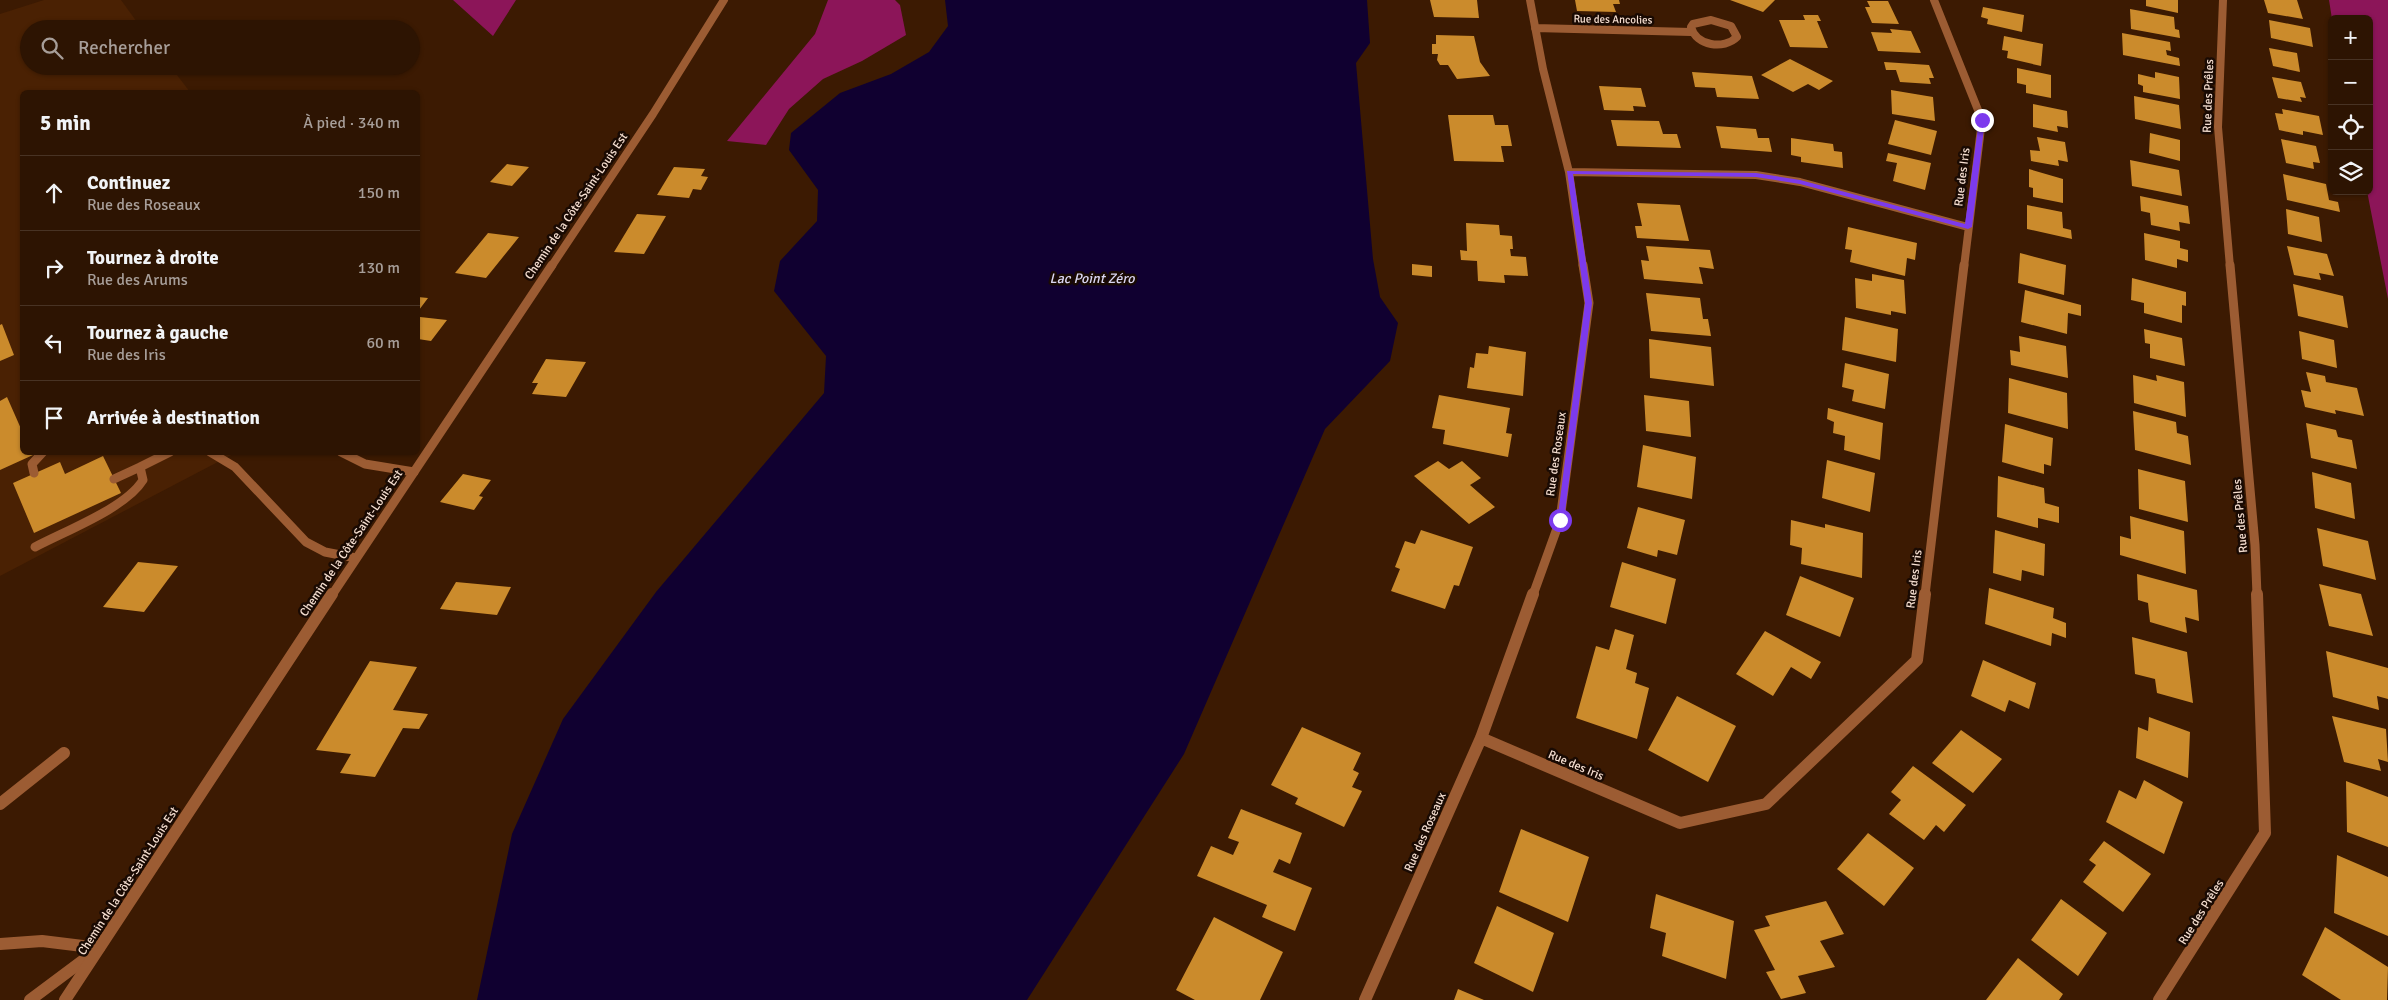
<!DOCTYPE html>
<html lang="fr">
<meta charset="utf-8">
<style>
:root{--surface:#2d1402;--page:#351d0c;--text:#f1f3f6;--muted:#a79e99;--line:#483324}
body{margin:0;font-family:Signika,sans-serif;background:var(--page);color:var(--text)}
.controls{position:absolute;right:15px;top:15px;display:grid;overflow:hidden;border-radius:8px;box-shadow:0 1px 4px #0004}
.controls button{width:45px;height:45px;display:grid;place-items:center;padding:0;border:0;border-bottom:1px solid var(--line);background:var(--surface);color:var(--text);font:25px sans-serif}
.stop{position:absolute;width:15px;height:15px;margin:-11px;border:4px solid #7c3aed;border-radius:50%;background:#fff}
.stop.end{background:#7c3aed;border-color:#fff;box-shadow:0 1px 5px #0008}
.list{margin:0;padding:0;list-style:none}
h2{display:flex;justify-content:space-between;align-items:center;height:65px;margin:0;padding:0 20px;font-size:21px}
h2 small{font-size:16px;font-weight:400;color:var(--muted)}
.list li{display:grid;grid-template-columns:32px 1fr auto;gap:15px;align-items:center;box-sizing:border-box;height:75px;padding:0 20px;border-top:1px solid var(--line)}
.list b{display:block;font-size:19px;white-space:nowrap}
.list p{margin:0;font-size:16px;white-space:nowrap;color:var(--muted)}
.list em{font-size:16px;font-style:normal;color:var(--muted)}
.icon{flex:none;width:28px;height:28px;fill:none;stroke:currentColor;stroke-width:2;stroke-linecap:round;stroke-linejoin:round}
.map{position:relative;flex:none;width:2388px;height:1000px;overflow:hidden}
.search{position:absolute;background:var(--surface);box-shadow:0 1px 4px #0004;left:20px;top:20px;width:400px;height:55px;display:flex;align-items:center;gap:12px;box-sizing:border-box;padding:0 18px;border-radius:28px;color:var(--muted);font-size:19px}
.panel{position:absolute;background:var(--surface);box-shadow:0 1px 4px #0004;left:20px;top:90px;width:400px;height:365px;border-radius:8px}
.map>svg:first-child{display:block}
</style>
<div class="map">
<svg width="2388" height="1000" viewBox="0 0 2388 1000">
<rect width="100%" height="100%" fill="#3c1a02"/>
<path fill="#4a2103" d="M44,0H121L142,29H29V66H170L190,92H22V452L235,453L0,576V14Z"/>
<path fill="#8c1559" d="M453,0H516L493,36Z
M828,0H895L900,5L906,35L862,61L823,79L789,109L766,145L727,141L815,34Z
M2329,0H2388V299L2367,191H2369V19H2332Z"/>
<path fill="#100030" d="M945,0H1367L1370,43L1356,63L1373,259L1380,297L1398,323L1390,361L1325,429L1184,754L1027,1000H477L512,834L563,719L656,592L824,393L826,356L774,291L780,261L817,221L818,190L789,150L791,133L840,93L891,74L929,52L948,26Z"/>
<path fill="#cb8b2c" d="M1430,0H1477L1479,18L1434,17Z
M1575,0H1619L1620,4H1613L1616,12L1577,11Z
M1730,0H1775L1763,12Z
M2146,0H2178V13L2146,6Z
M2264,0H2297L2303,19L2268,13Z
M1867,1H1888L1899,24L1872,23L1865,7H1870Z
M1983,7L2024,15L2022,32L1987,24L1988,19L1981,17Z
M2130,9L2174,17L2175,29L2179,30L2180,38L2131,29Z
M1803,15H1818L1821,21H1817L1828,48L1790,47L1779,20H1805Z
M2269,20L2310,28L2313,47L2271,38Z
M1890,29L1911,31L1921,53L1878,51L1871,32L1892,33Z
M2122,33L2170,42L2171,51L2166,50L2167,55L2179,58L2180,66L2123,55Z
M1436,35L1474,36L1480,62L1490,76L1457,79L1448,65H1440L1437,60L1438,54H1432V44H1436Z
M2004,36L2043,44L2041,66L2007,58L2008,51L2002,50Z
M2269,48L2297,53L2300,72L2273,66Z
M1790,59L1833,81L1819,90L1808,84L1793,92L1761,75Z
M1884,62L1929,65L1934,78H1929L1931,84L1900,82L1896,70H1886Z
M2017,68L2051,75V98L2026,93V85L2017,83Z
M1692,72L1752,76L1759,99L1717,97L1715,88L1695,87Z
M2155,72L2179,77L2180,99L2143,92V86L2138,84V74L2155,78Z
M2272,77L2301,82L2306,98L2300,97L2302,102L2278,98Z
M1599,86L1641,88L1646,107L1633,106L1634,111L1604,110Z
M1891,90L1933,97L1935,121L1892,114Z
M2134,96L2179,105L2181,129L2135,119Z
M2033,104L2067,111L2068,128L2057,126L2058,132L2033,127Z
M2282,109L2319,116L2323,135L2303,131V135L2279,130L2275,113L2283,114Z
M1448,115H1493L1495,125H1508L1512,146H1501L1504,162L1454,161Z
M1611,120L1659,121L1663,134H1677L1681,148L1617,146Z
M1895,120L1937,131L1931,155L1888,144Z
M1716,126L1756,129L1758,138H1769L1772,152L1721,148Z
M2150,133L2180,140V161L2149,153Z
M2037,137L2065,142L2068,162L2058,160L2059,166L2031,161L2030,150L2040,151Z
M1791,138L1833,144L1834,151L1842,152L1843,168L1801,162V157L1791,155Z
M2281,139L2316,146L2320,163L2313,162L2314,169L2286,163Z
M1888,153L1931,163L1925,190L1893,181L1897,163L1886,161Z
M2130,160L2179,170L2182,196L2132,186Z
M507,164L529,167L512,186L490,182Z
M674,167L705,169L701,176L708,177L701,190L693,189L689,198L657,195Z
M2029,169L2063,179V203L2033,197V188L2029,187Z
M2283,174L2326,184L2329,200L2338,202L2340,212L2287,200Z
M2140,196L2188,206L2190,224L2179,222L2180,231L2151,225L2150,213L2141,211Z
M1637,203L1680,205L1689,241L1637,238L1635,226H1642Z
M2027,205L2062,212L2063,228L2071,230L2072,239L2027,229Z
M2286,209L2319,217L2322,242L2288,234Z
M637,214L666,216L644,254L614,252Z
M1466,223L1499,225L1500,235L1512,236L1513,249H1510L1511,256L1526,257L1528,276L1504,275L1505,283L1478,281L1477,261L1461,260L1460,250L1467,251Z
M1848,227L1917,243L1915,260L1907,258L1905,276L1850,262L1852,250L1845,249Z
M488,233L519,237L486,278L455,273Z
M2144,233L2180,241V248L2188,250V262L2177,259V268L2145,260Z
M1646,246L1710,250L1714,269L1699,267L1703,284L1644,279L1641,260L1649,261Z
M2287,246L2327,254L2334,276L2319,273L2321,280L2294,275Z
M2020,253L2066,265L2064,295L2018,283Z
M1412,264L1432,266V277L1412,275Z
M1872,274L1904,280L1906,314L1891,311V315L1856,308L1855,278L1872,281Z
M2132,278L2186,292V306L2182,305V323L2144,313V303L2131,300Z
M2293,284L2343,296L2348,328L2298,316Z
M2025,290L2081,305V316L2068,313L2067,334L2021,322Z
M1646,293L1700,298L1703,319H1708L1711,336L1651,331Z
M418,297L428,298L419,310L418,309Z
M420,317L447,320L431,341L418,339V321Z
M1845,317L1898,329L1896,362L1842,350Z
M2,324L14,355L0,361V325Z
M2144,329L2182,338L2185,366L2150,358V344L2145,343Z
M2299,331L2334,340L2337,368L2302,359Z
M2019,336L2066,346L2068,378L2011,365L2010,350L2020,352Z
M1649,339L1711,347L1714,386L1650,378Z
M1489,346L1526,352L1523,396L1467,388L1470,367L1474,368L1476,353L1488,354Z
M546,359L586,362L566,397L532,394L538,383H532Z
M1845,363L1889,374L1885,409L1852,401L1854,390L1842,387Z
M2306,372L2325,376L2326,382L2357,388L2364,416L2335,410L2336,414L2305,407L2301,390L2311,392Z
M2133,375L2157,381L2156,375L2184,382L2186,417L2134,403Z
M2009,378L2067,393L2068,429L2008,413Z
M1439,395L1510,408L1506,433L1512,434L1508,457L1443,444L1445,430L1432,428Z
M1644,395L1689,401L1691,437L1646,431Z
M7,397L22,431V452H32L33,455L0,470V401Z
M1828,408L1883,423L1880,460L1844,450L1845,436L1833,433L1834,422L1827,419Z
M2133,411L2176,422L2177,433L2188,436L2191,465L2135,450Z
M2306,423L2336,430L2338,437L2352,440L2357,469L2311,458Z
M2005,424L2053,438L2051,466L2044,464V474L2002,462Z
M1643,445L1696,457L1692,499L1637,487Z
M103,456L121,493L34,533L13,483L60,462L65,474Z
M1827,460L1875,473L1870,512L1822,498Z
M1438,461L1449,469L1462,461L1481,478L1470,485L1495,507L1469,524L1414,476Z
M2138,469L2185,481L2188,522L2139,509Z
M2312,472L2351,483L2355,519L2315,508Z
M463,474L491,480L479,496L483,497L474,510L440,502Z
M1998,476L2044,488L2045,503L2059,507V523L2038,518V528L1997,517Z
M1638,507L1685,520L1677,555L1658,550L1657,557L1627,548Z
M2130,516L2184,531L2186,574L2120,555V536L2131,539Z
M1791,520L1825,528V524L1863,533L1862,578L1801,564L1802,548L1790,545Z
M2317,528L2368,541L2376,580L2323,566Z
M1421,530L1473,547L1459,586L1454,585L1445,609L1391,591L1400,569L1395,567L1405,541L1415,544Z
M1995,530L2045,544L2044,576L2022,570L2021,581L1993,573Z
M138,562L178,566L144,612L103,607Z
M1622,562L1676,579L1666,624L1610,607Z
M2137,574L2197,590L2199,621L2185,617L2187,633L2150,622L2148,603L2138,600Z
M1800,576L1854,598L1840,637L1786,615Z
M456,582L511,587L497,615L440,609Z
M2319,584L2361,594L2373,636L2329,626Z
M1989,588L2054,608L2053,618L2066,623V638L2052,633L2051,646L1985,624Z
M1615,629L1634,635L1626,669L1637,673L1635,683L1649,688L1637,739L1576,718L1596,646L1609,650Z
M1765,631L1821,662L1811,679L1791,667L1773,696L1736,674Z
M2132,637L2187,652L2193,703L2157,693L2155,679L2135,674Z
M2326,651L2388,668V699L2377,696L2379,710L2333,697Z
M1983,660L2036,683L2029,709L2009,700L2005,712L1971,696Z
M370,661L417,667L393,710L428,714L419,729L403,728L375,777L340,773L351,754L316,750Z
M1677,696L1736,726L1708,782L1648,750Z
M2332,716L2386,729L2388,762L2378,759L2381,771L2344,762Z
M2149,717L2190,732L2188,778L2136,758L2138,727L2148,731Z
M1302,727L1361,753L1353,770L1359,773L1352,787L1362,791L1344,827L1295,804L1298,798L1271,785Z
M1961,730L2002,759L1973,793L1932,763Z
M1913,766L1966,805L1944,832L1936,825L1924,840L1889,814L1901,800L1891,792Z
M2144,780L2183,802L2164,854L2106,822L2119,790L2136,799Z
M2346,781L2388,797V847L2347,832Z
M1241,809L1302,833L1290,864L1279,859L1273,872L1312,888L1295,931L1262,917L1267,905L1197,876L1211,846L1233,855L1239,842L1228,838Z
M1521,829L1589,857L1568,922L1499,892Z
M1868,833L1914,868L1884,906L1837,869Z
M2104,841L2151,874L2123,912L2083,882L2096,865L2089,860Z
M2337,855L2388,877V936L2334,913Z
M1656,894L1734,921L1726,979L1662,956L1666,933L1650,928Z
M2061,899L2107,933L2078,976L2031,940Z
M1826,901L1844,934L1820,941L1835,967L1798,976L1806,993L1781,999L1766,972L1775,970L1754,930L1770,926L1765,916Z
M1497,906L1554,933L1533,992L1474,963Z
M1214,917L1283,952L1260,1000H1195L1176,990Z
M2325,927L2388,967L2387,1000H2341L2302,975Z
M2018,958L2063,994L2059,1000H1986Z
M1458,989L1484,1000H1454Z"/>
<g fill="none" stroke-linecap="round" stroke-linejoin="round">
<path stroke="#9c5c33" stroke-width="9" d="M210,452L235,467L306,542L325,552L356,558
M341,452L365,464L414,472
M34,473L32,464L43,452
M114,479L140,467
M35,547C65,531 126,508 143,480L140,467L170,452"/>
<path stroke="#9c5c33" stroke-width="12" d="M0,804L64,753
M0,944L42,941L99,948"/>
<path stroke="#9c5c33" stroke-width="8" d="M1530,0L1543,69L1569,172L1583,267
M1934,0L1982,120L1964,267
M2223,0L2218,127L2230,267
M1711,20L1731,26L1737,37C1724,50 1696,46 1691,27L1693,24Z
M1535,28L1691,32
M1569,172L1756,175L1800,182L1968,227"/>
<path stroke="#9c5c33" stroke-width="9" d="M2230,265L2255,545L2257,595
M1533,595L1560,520L1589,303L1583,265
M1925,595L1964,265"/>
<path stroke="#9c5c33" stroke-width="12" d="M1481,738L1680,823L1766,804L1917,660L1925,594
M30,1000L97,950
M1365,1000L1481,738L1533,594
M2159,1000L2265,833L2257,594"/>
<path stroke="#9c5c33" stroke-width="8" d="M551,267L653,114L724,0"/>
<path stroke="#9c5c33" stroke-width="9" d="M332,595L552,265"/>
<path stroke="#9c5c33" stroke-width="12" d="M65,1000L332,594"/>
</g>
<path fill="#7c3aed" d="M1982,118L1985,120L1972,227L1968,229L1800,184L1756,177L1573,174L1592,303L1564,520L1563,523H1557L1585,303L1567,171L1756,173L1800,180L1965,224L1979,120Z"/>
<g text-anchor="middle" stroke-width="5" stroke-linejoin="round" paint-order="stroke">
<g font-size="11" fill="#f5ded0" stroke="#190a03">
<text transform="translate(1613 19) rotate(1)" y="4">Rue des Ancolies</text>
</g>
<g font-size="12" fill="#f5ded0" stroke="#190a03">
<text transform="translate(2208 96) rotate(-88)" y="4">Rue des Prêles</text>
<text transform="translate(1962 177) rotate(-83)" y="4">Rue des Iris</text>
<text transform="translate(576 206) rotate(-56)" y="4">Chemin de la Côte-Saint-Louis Est</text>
<text transform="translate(1556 454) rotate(-82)" y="4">Rue des Roseaux</text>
<text transform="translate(2240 516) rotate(-95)" y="4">Rue des Prêles</text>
<text transform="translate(351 543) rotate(-56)" y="4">Chemin de la Côte-Saint-Louis Est</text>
<text transform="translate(1914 579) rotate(-83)" y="4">Rue des Iris</text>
<text transform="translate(1576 765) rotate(23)" y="4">Rue des Iris</text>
<text transform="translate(1425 832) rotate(-66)" y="4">Rue des Roseaux</text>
<text transform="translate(128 881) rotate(-57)" y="4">Chemin de la Côte-Saint-Louis Est</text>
<text transform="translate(2201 912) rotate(-58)" y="4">Rue des Prêles</text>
</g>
<g font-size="14" font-style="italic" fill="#dad6f2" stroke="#190a03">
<text x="1092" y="283">Lac Point Zéro</text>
</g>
</g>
</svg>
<div class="controls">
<button>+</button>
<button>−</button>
<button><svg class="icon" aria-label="locate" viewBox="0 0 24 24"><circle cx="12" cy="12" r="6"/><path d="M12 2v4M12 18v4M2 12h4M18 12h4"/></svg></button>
<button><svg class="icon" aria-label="layers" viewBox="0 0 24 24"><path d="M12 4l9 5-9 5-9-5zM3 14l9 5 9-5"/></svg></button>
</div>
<div class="stop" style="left:1560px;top:520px"></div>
<div class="stop end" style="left:1982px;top:120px"></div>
<div class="search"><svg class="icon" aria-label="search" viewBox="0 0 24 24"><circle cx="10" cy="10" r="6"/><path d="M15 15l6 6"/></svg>Rechercher</div>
<section class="panel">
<h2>5 min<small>À pied · 340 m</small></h2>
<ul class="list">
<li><svg class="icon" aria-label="ahead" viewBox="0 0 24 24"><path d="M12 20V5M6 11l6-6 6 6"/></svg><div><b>Continuez</b><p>Rue des Roseaux</p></div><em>150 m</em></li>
<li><svg class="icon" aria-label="right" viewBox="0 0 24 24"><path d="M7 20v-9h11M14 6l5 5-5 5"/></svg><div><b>Tournez à droite</b><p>Rue des Arums</p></div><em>130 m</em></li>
<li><svg class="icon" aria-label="left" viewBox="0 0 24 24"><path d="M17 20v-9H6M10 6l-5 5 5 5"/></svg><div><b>Tournez à gauche</b><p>Rue des Iris</p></div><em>60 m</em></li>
<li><svg class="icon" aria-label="arrive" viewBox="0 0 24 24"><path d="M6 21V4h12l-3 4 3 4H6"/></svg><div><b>Arrivée à destination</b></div></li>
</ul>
</section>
</div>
